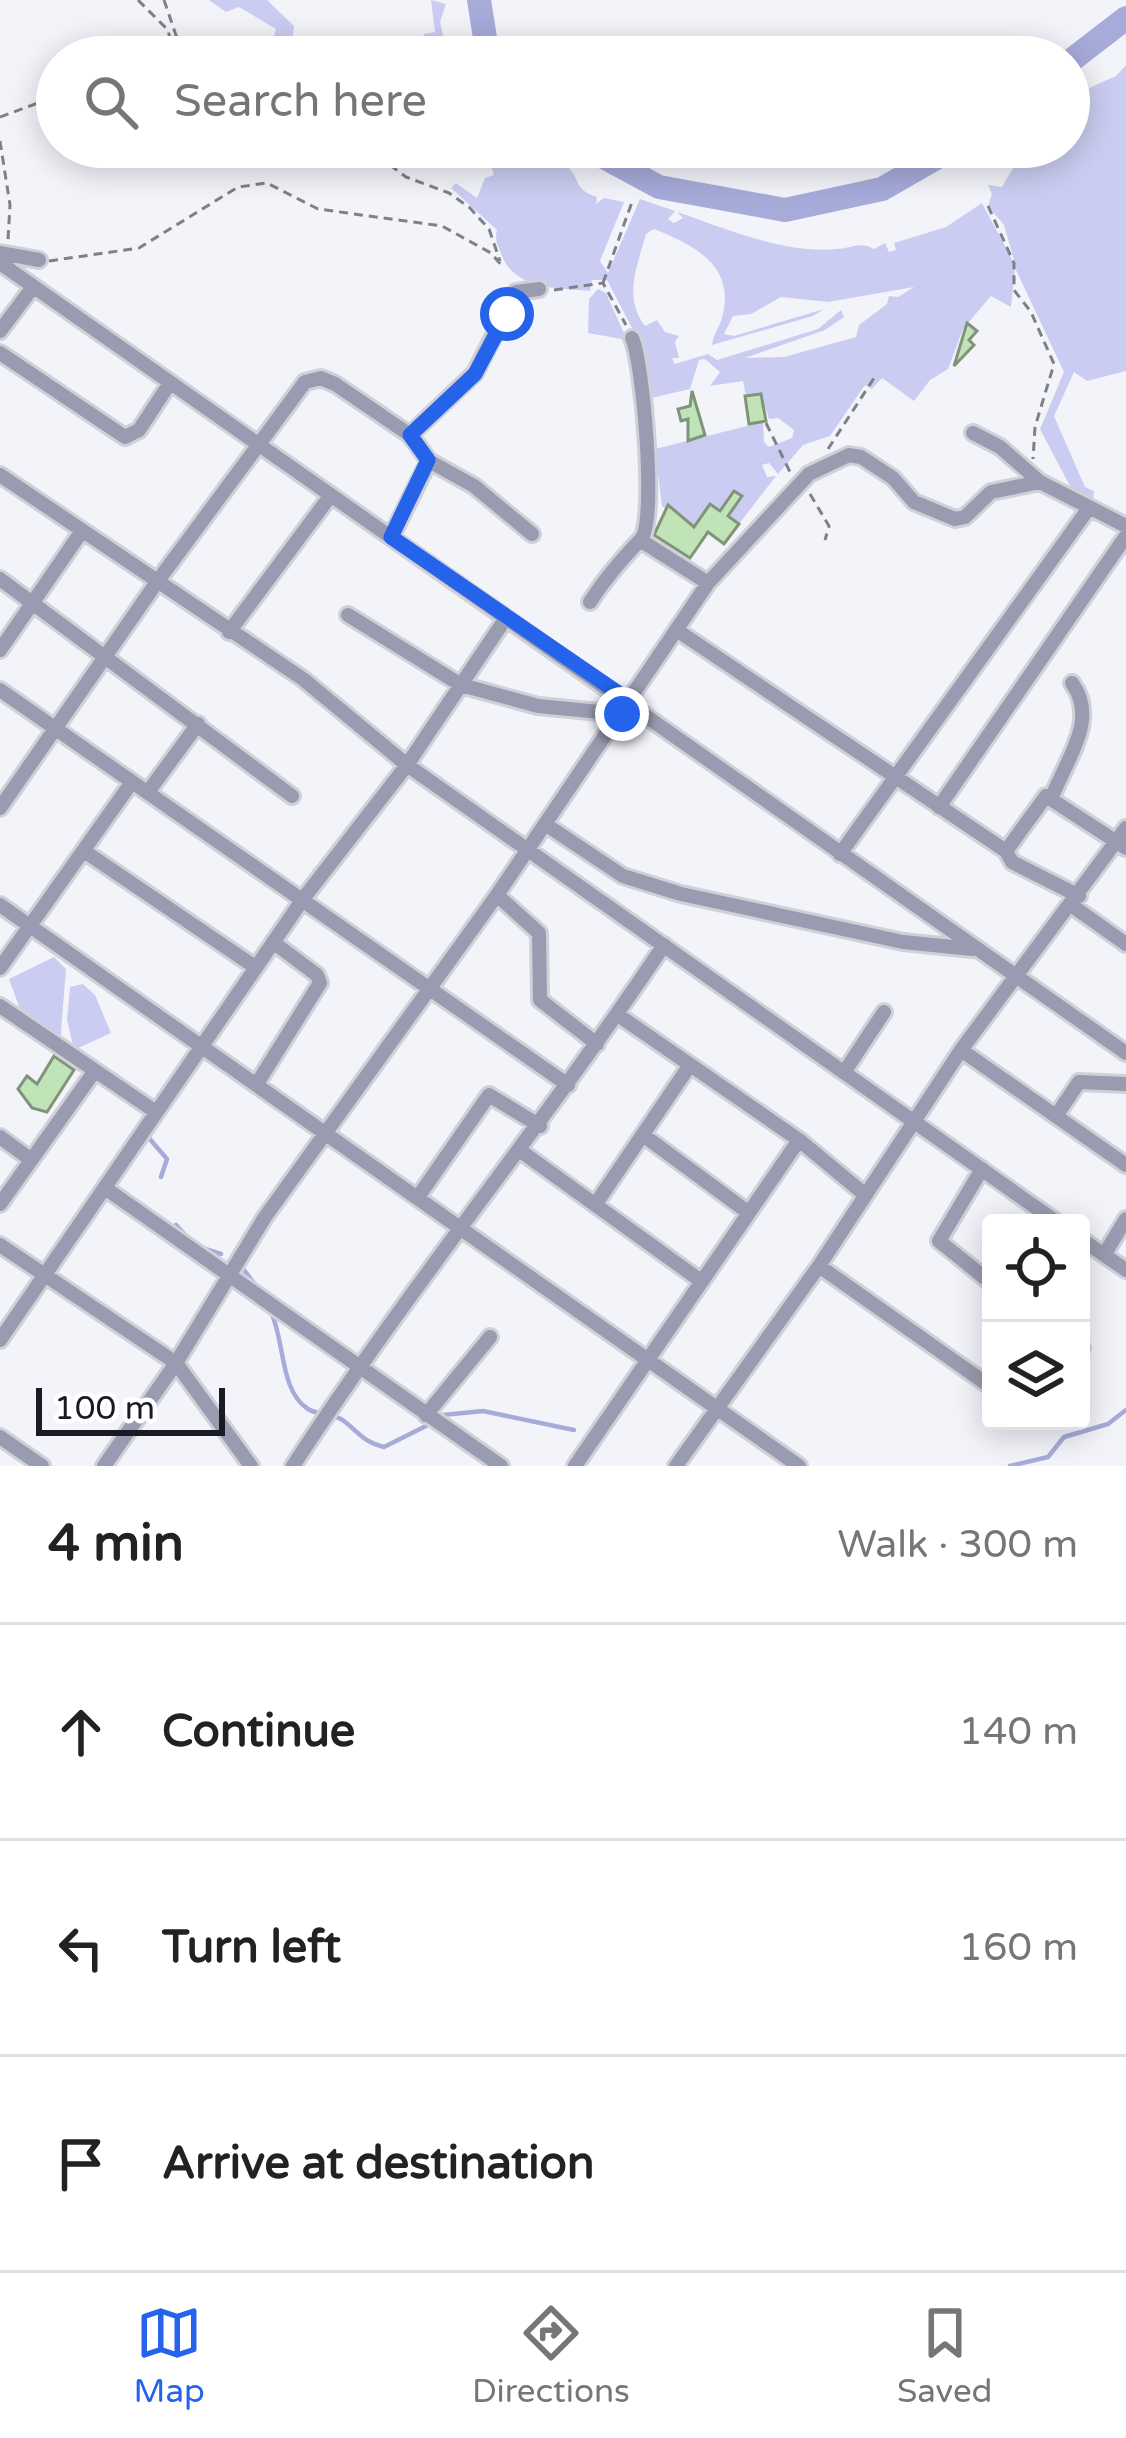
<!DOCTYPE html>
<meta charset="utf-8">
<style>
:root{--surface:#fff;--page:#f6f6f6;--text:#222;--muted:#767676;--line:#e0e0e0;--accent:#2563eb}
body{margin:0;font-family:"Varela Round",sans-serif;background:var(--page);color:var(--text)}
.controls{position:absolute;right:36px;bottom:36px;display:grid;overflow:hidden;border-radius:12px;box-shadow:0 6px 30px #0003}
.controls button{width:108px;height:108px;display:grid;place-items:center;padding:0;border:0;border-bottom:3px solid var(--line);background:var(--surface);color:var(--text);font:60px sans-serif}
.scale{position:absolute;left:36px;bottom:30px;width:189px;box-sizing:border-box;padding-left:12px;border:6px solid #191a25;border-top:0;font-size:33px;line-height:42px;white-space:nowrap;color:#191a25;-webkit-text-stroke:9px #fff;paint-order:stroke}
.stop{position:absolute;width:36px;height:36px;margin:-27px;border:9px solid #2563eb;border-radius:50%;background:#fff}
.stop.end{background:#2563eb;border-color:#fff;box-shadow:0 3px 12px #0008}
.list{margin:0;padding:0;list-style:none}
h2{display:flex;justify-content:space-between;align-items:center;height:156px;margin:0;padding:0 48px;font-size:51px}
h2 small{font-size:39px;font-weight:400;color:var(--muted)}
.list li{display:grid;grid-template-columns:78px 1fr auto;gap:36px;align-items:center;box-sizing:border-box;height:216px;padding:0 48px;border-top:3px solid var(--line)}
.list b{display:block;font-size:45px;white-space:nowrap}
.list em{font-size:39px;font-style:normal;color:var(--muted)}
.icon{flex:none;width:66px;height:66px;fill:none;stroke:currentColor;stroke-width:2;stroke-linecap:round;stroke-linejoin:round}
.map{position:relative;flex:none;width:1126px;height:1466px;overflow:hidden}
.search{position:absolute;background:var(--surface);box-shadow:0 6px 30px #0003;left:36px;right:36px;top:36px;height:132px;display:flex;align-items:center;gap:30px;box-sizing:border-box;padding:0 42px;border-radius:66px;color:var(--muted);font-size:45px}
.sheet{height:804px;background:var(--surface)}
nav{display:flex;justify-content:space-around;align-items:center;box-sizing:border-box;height:168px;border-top:3px solid var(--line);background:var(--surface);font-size:33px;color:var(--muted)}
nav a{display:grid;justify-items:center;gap:6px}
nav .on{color:var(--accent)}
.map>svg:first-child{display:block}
</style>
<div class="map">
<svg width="1126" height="1466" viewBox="0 0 1126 1466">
<rect width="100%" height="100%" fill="#f3f4fa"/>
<path fill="#cacdf1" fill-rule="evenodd" d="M209,0H267L294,26L293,36L309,42L322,57H309L305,46L282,45L274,36L276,29L239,7L226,12Z
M431,0L446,4L440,22L446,49L435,55L430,44L416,57L424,34L435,32Z
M1126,65V371L1087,381L1074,372L1054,416L1085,487L1094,491L1093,501L1072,490L1040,429L1064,372L1015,268L1011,307L991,296L963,329L948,369L930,380L914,401L882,378L872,389L865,385L830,436L803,445L778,474L769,463L762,465L767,477L776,476L739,524L728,516L733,507L720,511L710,504L694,527L662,506L655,449L763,422L764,442L769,447L792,438L794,430L778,418L769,419L761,394L746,397L743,381L710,386L720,372L705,359L699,360L690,389L651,398L646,394L641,345L607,280H592L590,291C558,288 516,290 502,256C498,244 494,242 497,230L451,188L456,183L477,198L485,178L494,175L490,164L496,153L546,168L567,166C582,181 573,189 597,197L596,204L604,198L624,202L600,261L608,273L640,199L675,211L668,219L674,223L683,218L677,212C727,229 784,254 837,249C852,248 860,241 874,249L885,243L889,252L896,250L894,243L946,227L982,203L1016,267L1004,225L988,206L992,194L988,185L1002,187C1018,156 1030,147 1069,147V97L1116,76ZM654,229C696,246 736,266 722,318C719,328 713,335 712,345L813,316L824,309L734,336L724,334L733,316L751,314L781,297L828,302L914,287L898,297L889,296L887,304L859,325L856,337L784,357L745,358L825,330L844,317L841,310L818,329L717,360L708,354L675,364L672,358H679L675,342L679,336L665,332L657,320L645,326C623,297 637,267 646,234Z
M980,147H1030L1011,163L984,168Z
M598,289L606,293L627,340L588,333L589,299Z
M54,957L66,969L60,1044L24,1020L9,979Z
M83,984L95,995L111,1033L74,1050L67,1020L70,987Z"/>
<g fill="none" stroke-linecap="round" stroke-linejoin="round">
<path stroke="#a7abda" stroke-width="4.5" d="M148,1137L167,1159L161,1177
M176,1225L188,1238
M202,1248L221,1254
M244,1270L259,1290
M270,1310C285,1338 279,1391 308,1409C319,1416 334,1413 344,1421C359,1433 364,1442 384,1447L426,1426
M443,1415L483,1411L574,1430
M1010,1466L1048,1457L1064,1437L1108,1424L1126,1410"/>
<path stroke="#a7abda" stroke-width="24" d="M479,0L488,57
M1069,62L1126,18
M585,147L659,187L785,210L882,189L955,147"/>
</g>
<path fill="#c1e3b8" stroke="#80947a" stroke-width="3" d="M967,323L977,331L969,340L974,345L954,366Z
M692,391L705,435L688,441V419L681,421L678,409L690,406Z
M761,394L766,421L749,424L745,396Z
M734,491L742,496L728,516L739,524L724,544L708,532L690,558L654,535L668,505L694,527L710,504L720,511Z
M54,1056L74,1070L47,1112L32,1108L18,1089L27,1076L37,1084Z"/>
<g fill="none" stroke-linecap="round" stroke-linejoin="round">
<g stroke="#d0d1d8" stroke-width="20">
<path id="minor" d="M0,253L39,260
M0,263L1126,1053
M0,331L33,287
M0,353L125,437L139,430L170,383
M973,433L1000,447L1040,482
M410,435L475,373L516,292L539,289
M0,475L303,679L407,765L1058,1223
M391,537L429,461
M640,540L708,583
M0,579L292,796
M590,602C606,577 622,559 641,539C657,522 643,361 632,338
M348,615L461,685L538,706L621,714
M678,631L1006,851L1012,862L1079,896
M229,632L331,495
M0,650L82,531
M0,690L568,1085
M148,792L198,724
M1052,797C1066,760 1099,720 1072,683
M939,807L1126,536
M0,808L157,582L305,382L321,378L335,384L410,435L429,461L474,486L532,534
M545,824L623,876L681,894L903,942L972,949
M84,851L255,967
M1006,851L1046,796L1126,848
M840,854L1089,508
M497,895L539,933L540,1000L597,1044
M0,905L799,1466
M1071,905L1126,944
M0,968L132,782
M0,1006L156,1112
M618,1015L799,1140L863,1193
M961,1050L1126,1165
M845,1071L884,1012
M258,1082L320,983L317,975L273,942
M1058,1113L1079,1082L1126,1084
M643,1135L749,1213
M0,1137L30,1159
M522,1152L701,1281
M982,1169L939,1241L991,1283
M105,1188L501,1466
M418,1197L489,1095L540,1126
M0,1204L94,1072
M595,1205L690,1065
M1081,1239L1126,1270
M0,1245L176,1363L251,1466
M1104,1255L1126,1219
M819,1266L991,1387
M0,1340L303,899L407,765L506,618
M1081,1348H1082
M426,1415L490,1337
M0,1437L42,1466
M104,1466L176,1363L265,1217L497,895L708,583L809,474L849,455L861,457L893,478L914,502L955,519L965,517L991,492L1040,482L1126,526
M293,1466C409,1287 545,1123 664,945
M575,1466L799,1140
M676,1466L819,1266L961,1050L1126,828"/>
</g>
<path stroke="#7f8088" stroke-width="3" stroke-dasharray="9 6" stroke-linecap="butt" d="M138,0L168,30L170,39L157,52
M164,0L179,44
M181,45L197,57
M146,57L169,50L192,57
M0,117L57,96
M0,141L10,205L8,240
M366,147L406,177L449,193L470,208L489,229L500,261
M988,206L1014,263V290L1031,312L1054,364L1035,427L1033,459
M49,261L139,248L238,187L267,183L318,209L442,226L491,253L503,267
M603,283L632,202
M554,290L603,283L626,325
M766,423L791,474
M828,449L876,375
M810,494L829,526L825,540"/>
<use href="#minor" stroke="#999bb0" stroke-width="14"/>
</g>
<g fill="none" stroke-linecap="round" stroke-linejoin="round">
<path stroke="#2563eb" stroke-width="15" d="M507,314L475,374L410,435L428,460L391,537L630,701L622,714"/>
</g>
</svg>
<div class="controls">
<button><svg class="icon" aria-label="locate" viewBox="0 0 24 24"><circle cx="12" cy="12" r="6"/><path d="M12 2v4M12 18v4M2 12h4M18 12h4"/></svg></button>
<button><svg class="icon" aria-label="layers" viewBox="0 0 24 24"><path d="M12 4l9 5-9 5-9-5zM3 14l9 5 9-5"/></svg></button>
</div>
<div class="scale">100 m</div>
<div class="stop" style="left:507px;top:314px"></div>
<div class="stop end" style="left:622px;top:714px"></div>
<div class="search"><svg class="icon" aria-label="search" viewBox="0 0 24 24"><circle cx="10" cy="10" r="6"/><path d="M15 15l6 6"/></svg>Search here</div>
</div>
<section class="sheet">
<h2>4 min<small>Walk · 300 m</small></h2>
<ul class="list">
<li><svg class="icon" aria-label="ahead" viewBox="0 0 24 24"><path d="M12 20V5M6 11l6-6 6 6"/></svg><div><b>Continue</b></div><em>140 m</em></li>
<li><svg class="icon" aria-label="left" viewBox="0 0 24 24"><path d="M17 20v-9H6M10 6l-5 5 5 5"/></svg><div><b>Turn left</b></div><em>160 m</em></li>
<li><svg class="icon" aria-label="arrive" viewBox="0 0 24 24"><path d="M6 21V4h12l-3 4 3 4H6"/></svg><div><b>Arrive at destination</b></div></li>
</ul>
</section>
<nav>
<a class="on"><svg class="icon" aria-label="map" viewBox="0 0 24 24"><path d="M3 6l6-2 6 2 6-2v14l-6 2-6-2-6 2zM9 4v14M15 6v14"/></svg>Map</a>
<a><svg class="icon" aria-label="directions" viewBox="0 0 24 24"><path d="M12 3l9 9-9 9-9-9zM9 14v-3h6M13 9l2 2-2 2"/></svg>Directions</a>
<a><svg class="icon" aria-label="saved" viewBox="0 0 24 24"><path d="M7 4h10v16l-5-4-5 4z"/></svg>Saved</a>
</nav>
